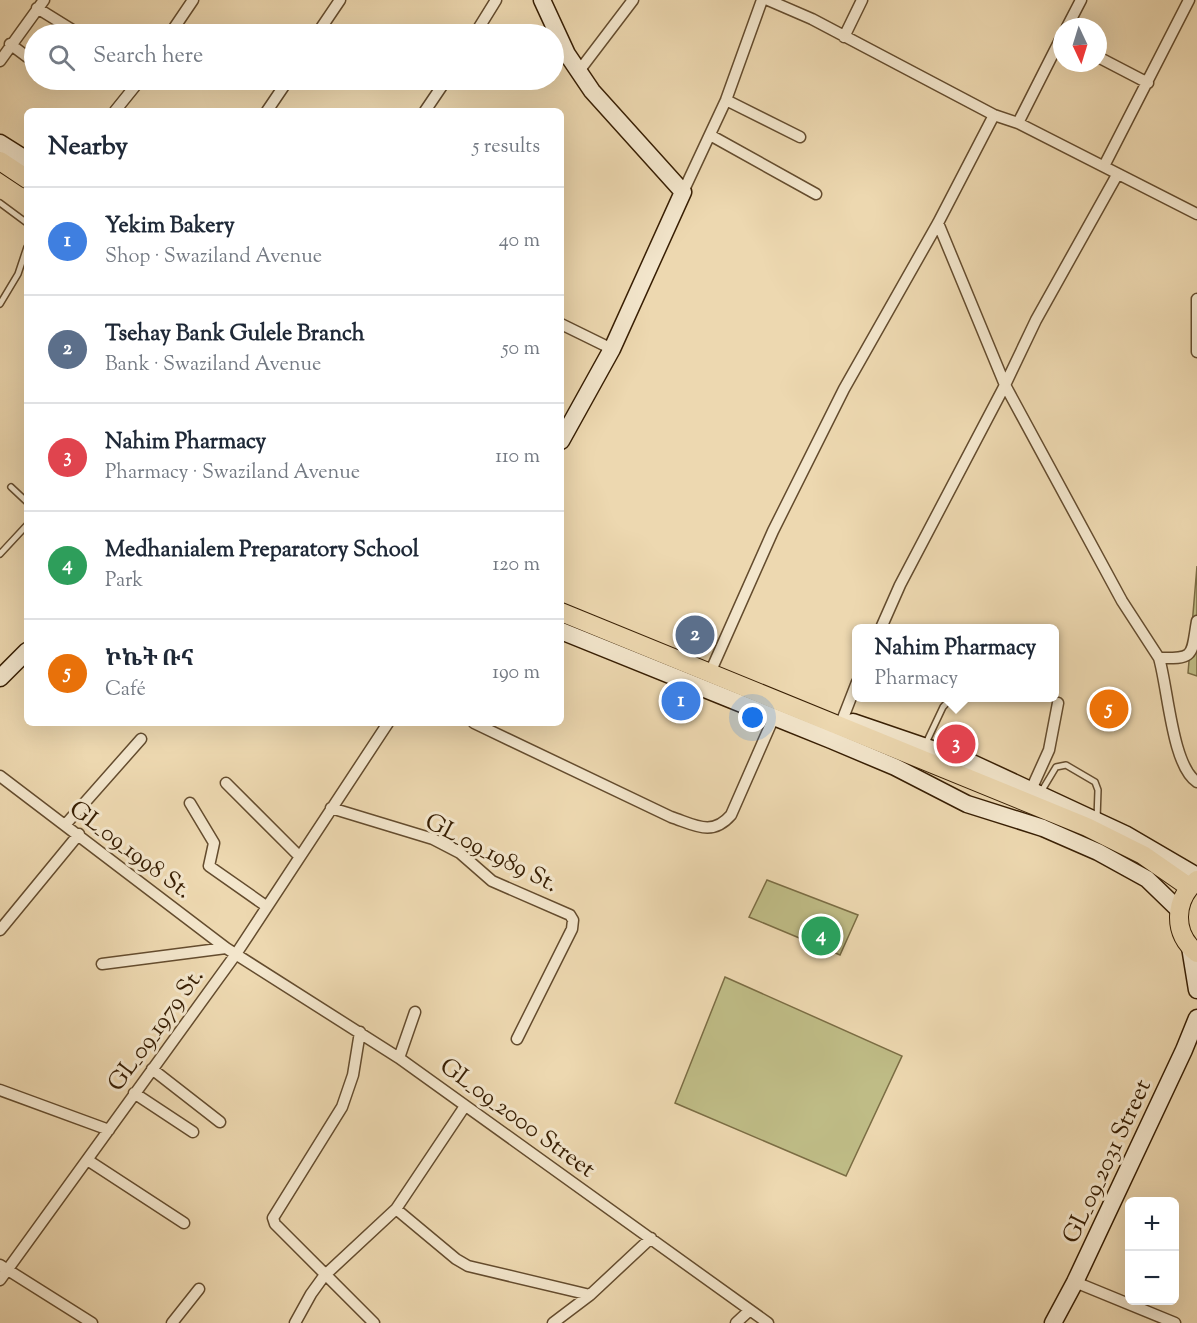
<!DOCTYPE html>
<meta charset="utf-8">
<style>
:root{--surface:#fff;--page:#f6f6f7;--text:#1f2937;--muted:#747a83;--line:#e0e1e3;--accent:#8f2418}
body{margin:0;font-family:"Sorts Mill Goudy","Noto Serif Ethiopic",serif;background:var(--page);color:var(--text)}
.controls{position:absolute;right:18px;bottom:18px;display:grid;overflow:hidden;border-radius:9px;box-shadow:0 6px 24px #0002}
.controls button{width:54px;height:54px;display:grid;place-items:center;padding:0;border:0;border-bottom:2px solid var(--line);background:var(--surface);color:var(--text);font:30px sans-serif}
.compass{position:absolute;left:1053px;top:18px;width:54px;height:54px;border-radius:50%;background:var(--surface);box-shadow:0 6px 24px #0002;rotate:176deg}
.you{position:absolute;left:753px;top:718px;width:21px;height:21px;margin:-15px;border:4px solid #fff;border-radius:50%;background:#1a73e8;box-shadow:0 0 0 9px #1a73e833}
.badge{display:grid;place-items:center;width:39px;height:39px;border-radius:50%;background:var(--accent);color:#fff;font-size:20px;font-weight:700}
.pin{position:absolute;translate:-50% -50%;border:3px solid #fff;box-shadow:0 2px 6px #0006}
.popup{position:absolute;left:852px;top:624px;width:207px;height:78px;box-sizing:border-box;display:grid;place-content:center;border-radius:9px;background:var(--surface);filter:drop-shadow(0 2px 4px #0005);font-size:20px;white-space:nowrap;color:var(--muted)}
.popup b{font-size:22px;color:var(--text)}
.popup::after{content:'';position:absolute;left:50%;top:100%;margin-left:-12px;border:12px solid transparent;border-top-color:var(--surface)}
.list{margin:0;padding:0;list-style:none}
h2{display:flex;justify-content:space-between;align-items:center;height:78px;margin:0;padding:0 24px;font-size:26px}
h2 small{font-size:20px;font-weight:400;color:var(--muted)}
.list li{display:grid;grid-template-columns:39px 1fr auto;gap:18px;align-items:center;box-sizing:border-box;height:108px;padding:0 24px;border-top:2px solid var(--line)}
.list b{display:block;font-size:22px;white-space:nowrap}
.list p{margin:0;font-size:20px;white-space:nowrap;color:var(--muted)}
.list em{font-size:20px;font-style:normal;color:var(--muted)}
.icon{flex:none;width:33px;height:33px;fill:none;stroke:currentColor;stroke-width:2;stroke-linecap:round;stroke-linejoin:round}
.map{position:relative;flex:none;width:1197px;height:1323px;overflow:hidden}
.search{position:absolute;background:var(--surface);box-shadow:0 6px 24px #0002;left:24px;top:24px;width:540px;height:66px;display:flex;align-items:center;gap:15px;box-sizing:border-box;padding:0 21px;border-radius:33px;color:var(--muted);font-size:22px}
.panel{position:absolute;background:var(--surface);box-shadow:0 6px 24px #0002;left:24px;top:108px;width:540px;height:618px;border-radius:9px}
.map>svg:first-child{display:block}
</style>
<div class="map">
<svg width="1197" height="1323" viewBox="0 0 1197 1323">
<rect width="100%" height="100%" fill="#edd8b0"/>
<filter id="stains"><feTurbulence type="fractalNoise" baseFrequency=".00333" numOctaves="4"/><feColorMatrix values="0 0 0 0 .2 0 0 0 0 .09 0 0 0 0 .02 0 0 0 .5 -.17"/></filter>
<radialGradient id="worn" r=".72"><stop offset=".6" stop-color="#630" stop-opacity="0"/><stop offset="1" stop-color="#630" stop-opacity=".3"/></radialGradient>
<path fill="#bfbc86" stroke="#7b6d44" stroke-width="1.5" d="M1197,566V676L1188,673Z
M767,880L858,915L840,955L749,917Z
M725,977L902,1056L846,1176L675,1103Z"/>
<g fill="none" stroke-linecap="round" stroke-linejoin="round">
<g stroke="#644c2e" stroke-width="8">
<path id="lane" d="M0,203L27,223
M0,304L18,274L27,247
M11,487L27,502
M0,554L27,525
M926,743L943,707L951,698
M1041,792L1056,767L1066,765L1095,782L1098,790L1097,819"/>
</g>
<g stroke="#644c2e" stroke-width="13">
<path id="street" d="M768,0L812,19L994,115L1018,123L1197,214
M37,8L79,34
M1067,27L1081,0
M170,34L193,0
M317,34L340,0
M475,34L496,0
M844,37L862,0
M10,44L34,62
M1098,57L1148,83
M0,61L44,0
M579,71L633,0
M726,100L800,137
M115,111L140,80
M267,111L288,80
M425,111L446,80
M1018,123L1062,36
M710,135L816,194
M1104,166L1189,0
M683,192L726,100L762,0
M938,223L1005,385L1122,601L1159,658C1196,659 1191,655 1197,621
M1197,299V352
M561,324L612,349
M881,628L900,585L1005,385L1036,320L1117,175
M1159,658C1168,688 1172,766 1197,782
M713,666L773,531L844,389L938,223L994,115
M843,718L857,682
M474,723L671,817C695,825 712,837 731,815L774,717
M0,776L226,948L399,1058L768,1323
M226,783L299,856
M1030,792L1049,750L1058,703
M190,803L214,843L209,866L266,906
M331,808L433,839L460,853L492,881L570,915L573,920L572,929L517,1039
M65,825L141,739
M0,930L79,834
M102,964L226,948
M360,1032L353,1075L342,1107L273,1218L275,1224L374,1323
M399,1058L415,1012
M152,1069L220,1122
M0,1090L109,1130
M134,1093L193,1132
M89,1161L184,1223
M396,1209L456,1259L468,1266L590,1295
M0,1265L92,1323
M0,1280L236,954L388,723
M1075,1282L1175,1323
M172,1323L199,1289
M295,1323L311,1294L324,1276L396,1209L465,1106
M553,1323L590,1295L651,1238
M736,1323L750,1310"/>
</g>
<g stroke="#371e03" stroke-width="19">
<path id="secondary" d="M542,0L567,54L592,91L683,192L612,349L561,441
M0,143L27,160
M561,631L831,740L895,767L967,804L1043,828L1098,852L1147,879L1179,910
M0,678L27,651
M853,722L970,762L1125,834L1197,876
M1190,947L1197,990
M1053,1323L1075,1282L1184,1050L1197,1018"/>
</g>
<g stroke="#371e03" stroke-width="20">
<path id="primary" d="M0,161L27,179
M561,612L1087,827L1143,855L1189,887
M1197,880C1174,900 1172,933 1197,953"/>
</g>
<use href="#lane" stroke="#f3e6cc" stroke-width="5"/>
<use href="#street" stroke="#f3e6cc" stroke-width="10"/>
<use href="#secondary" stroke="#f3e6cc" stroke-width="16"/>
<use href="#primary" stroke="#edd8b0" stroke-width="18"/>
</g>
<g text-anchor="middle" stroke-width="6" stroke-linejoin="round" paint-order="stroke">
<g font-size="24" fill="#371e03" stroke="#f3e6cc">
<text transform="translate(131 849) rotate(37)" y="8">GL_09_1998 St.</text>
<text transform="translate(492 852) rotate(27)" y="8">GL_09_1989 St.</text>
<text transform="translate(155 1029) rotate(-54)" y="8">GL_09_1979 St.</text>
<text transform="translate(518 1117) rotate(36)" y="8">GL_09_2000 Street</text>
<text transform="translate(1106 1161) rotate(-65)" y="8">GL_09_2031 Street</text>
</g>
</g>
<rect width="100%" height="100%" filter="url(#stains)"/>
<rect width="100%" height="100%" fill="url(#worn)"/>
</svg>
<div class="controls">
<button>+</button>
<button>−</button>
</div>
<svg class="compass" viewBox="-18 -18 36 36"><path d="M0-13l5 13h-10z" fill="#e53935"/><path d="M0 13l5-13h-10z" fill="#747a83"/></svg>
<div class="you"></div>
<div class="pin badge" style="left:681px;top:701px;background:#3f7fe0">1</div>
<div class="pin badge" style="left:695px;top:635px;background:#5c6f8a">2</div>
<div class="pin badge" style="left:956px;top:744px;background:#e0444e">3</div>
<div class="popup"><b>Nahim Pharmacy</b>Pharmacy</div>
<div class="pin badge" style="left:821px;top:936px;background:#2e9e5b">4</div>
<div class="pin badge" style="left:1109px;top:709px;background:#e8710a">5</div>
<div class="search"><svg class="icon" aria-label="search" viewBox="0 0 24 24"><circle cx="10" cy="10" r="6"/><path d="M15 15l6 6"/></svg>Search here</div>
<section class="panel">
<h2>Nearby<small>5 results</small></h2>
<ul class="list">
<li><span class="badge" style="background:#3f7fe0">1</span><div><b>Yekim Bakery</b><p>Shop · Swaziland Avenue</p></div><em>40 m</em></li>
<li><span class="badge" style="background:#5c6f8a">2</span><div><b>Tsehay Bank Gulele Branch</b><p>Bank · Swaziland Avenue</p></div><em>50 m</em></li>
<li><span class="badge" style="background:#e0444e">3</span><div><b>Nahim Pharmacy</b><p>Pharmacy · Swaziland Avenue</p></div><em>110 m</em></li>
<li><span class="badge" style="background:#2e9e5b">4</span><div><b>Medhanialem Preparatory School</b><p>Park</p></div><em>120 m</em></li>
<li><span class="badge" style="background:#e8710a">5</span><div><b>ኮኬት ቡና</b><p>Café</p></div><em>190 m</em></li>
</ul>
</section>
</div>
